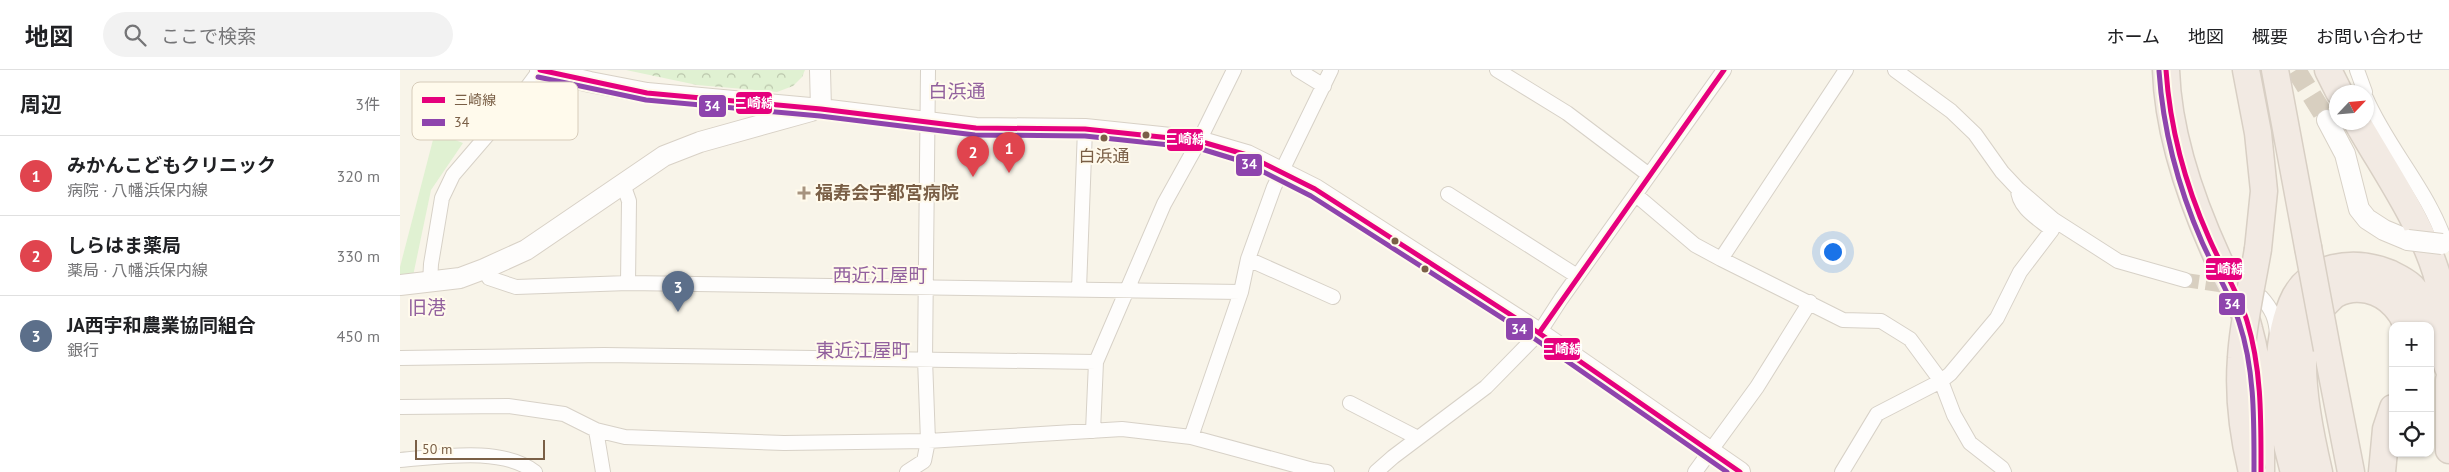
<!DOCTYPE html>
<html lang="ja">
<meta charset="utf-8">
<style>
:root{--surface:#fff;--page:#f2f2f2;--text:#202124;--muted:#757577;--line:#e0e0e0;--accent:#5c544d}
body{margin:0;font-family:"PT Sans","Noto Sans JP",sans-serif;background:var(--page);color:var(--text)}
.controls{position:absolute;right:15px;bottom:15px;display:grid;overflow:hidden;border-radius:10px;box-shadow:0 1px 4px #0004}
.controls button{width:45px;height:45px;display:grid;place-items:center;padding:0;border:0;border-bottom:1px solid var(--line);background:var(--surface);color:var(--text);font:25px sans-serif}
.compass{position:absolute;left:1929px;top:15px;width:45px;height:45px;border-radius:50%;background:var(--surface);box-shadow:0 1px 4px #0004;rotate:64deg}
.scale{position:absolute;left:15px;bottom:12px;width:130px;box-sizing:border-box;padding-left:5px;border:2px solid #7a5f46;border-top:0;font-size:14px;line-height:18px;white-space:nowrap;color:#7a5f46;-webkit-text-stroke:4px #fffaec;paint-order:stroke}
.you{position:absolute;left:1432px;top:181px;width:18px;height:18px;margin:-12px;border:4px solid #fff;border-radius:50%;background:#1a73e8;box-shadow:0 0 0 8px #1a73e833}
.badge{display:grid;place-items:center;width:32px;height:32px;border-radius:50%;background:var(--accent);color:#fff;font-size:16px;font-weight:700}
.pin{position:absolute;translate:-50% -41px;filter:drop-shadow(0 1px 2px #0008)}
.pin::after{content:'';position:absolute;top:26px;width:18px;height:15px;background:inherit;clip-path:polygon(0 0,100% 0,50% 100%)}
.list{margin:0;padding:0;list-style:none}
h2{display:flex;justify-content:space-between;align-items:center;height:65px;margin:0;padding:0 20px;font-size:21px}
h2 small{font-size:16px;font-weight:400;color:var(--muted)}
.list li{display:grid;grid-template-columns:32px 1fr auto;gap:15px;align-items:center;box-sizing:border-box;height:80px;padding:0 20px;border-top:1px solid var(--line)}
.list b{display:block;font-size:19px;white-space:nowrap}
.list p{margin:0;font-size:16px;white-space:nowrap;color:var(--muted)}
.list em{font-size:16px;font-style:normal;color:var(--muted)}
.icon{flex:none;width:28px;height:28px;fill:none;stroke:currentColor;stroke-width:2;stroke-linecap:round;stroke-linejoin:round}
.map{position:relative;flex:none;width:2049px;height:402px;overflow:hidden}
header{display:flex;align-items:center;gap:30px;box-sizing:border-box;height:70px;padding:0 25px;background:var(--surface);border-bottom:1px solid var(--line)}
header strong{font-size:24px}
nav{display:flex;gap:28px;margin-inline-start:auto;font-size:18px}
.search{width:350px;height:45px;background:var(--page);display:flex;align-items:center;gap:12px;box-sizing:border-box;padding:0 18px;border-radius:28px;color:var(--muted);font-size:19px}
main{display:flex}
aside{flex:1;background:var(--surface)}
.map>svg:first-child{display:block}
</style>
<header>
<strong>地図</strong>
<div class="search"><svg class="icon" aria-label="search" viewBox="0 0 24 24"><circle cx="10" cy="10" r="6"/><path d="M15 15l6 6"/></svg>ここで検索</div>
<nav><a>ホーム</a><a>地図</a><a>概要</a><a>お問い合わせ</a></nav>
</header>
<main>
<aside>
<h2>周辺<small>3件</small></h2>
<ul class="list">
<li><span class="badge" style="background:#e0444e">1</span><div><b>みかんこどもクリニック</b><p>病院 · 八幡浜保内線</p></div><em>320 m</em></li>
<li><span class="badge" style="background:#e0444e">2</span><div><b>しらはま薬局</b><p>薬局 · 八幡浜保内線</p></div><em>330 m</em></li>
<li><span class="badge" style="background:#5c6f8a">3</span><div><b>JA西宇和農業協同組合</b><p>銀行</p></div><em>450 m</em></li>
</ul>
</aside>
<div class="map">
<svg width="2049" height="402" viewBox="0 0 2049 402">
<defs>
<pattern id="forest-crowns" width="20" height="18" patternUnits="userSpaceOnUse" patternTransform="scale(1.25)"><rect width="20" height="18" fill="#e0f1d2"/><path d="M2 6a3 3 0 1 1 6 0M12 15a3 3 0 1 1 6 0" fill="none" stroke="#bbc6ac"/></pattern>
</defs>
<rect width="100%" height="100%" fill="#f8f4e9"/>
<path fill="#e0f1d2" d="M35,62L63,73L31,120L13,206L0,207V197Z"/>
<path fill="url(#forest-crowns)" d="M226,0H405L402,7L393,16L377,22L297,15Z"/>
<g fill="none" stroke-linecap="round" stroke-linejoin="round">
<path stroke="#d8cfc0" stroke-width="14" stroke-dasharray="14 7" stroke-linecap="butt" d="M1785,210L1833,217"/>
<path stroke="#d8cfc0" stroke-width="20" stroke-dasharray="20 10" stroke-linecap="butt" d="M1896,0L1927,50"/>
<g stroke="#d7d1c7" stroke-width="16">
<path id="street" d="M898,0L924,16
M1097,0L1167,43L1249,105
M1495,0L1551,41L1575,64L1602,102L1618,119L1654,150L1718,191L1785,210
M1957,0L1965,22
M1966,28C1988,79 2029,121 2046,174
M223,114L229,131L228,213
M1048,124L1177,206
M1236,125L1295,175L1321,189L1443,250L1481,251L1510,269L1541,311L1554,345L1570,373L1602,398L1604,402
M848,189L933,227
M1321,189L1446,0
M84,199L89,208L116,217L228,213L841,222
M30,213L31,194L42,128L53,105L120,27L140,0
M679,219L685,59
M1861,227C1872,239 1876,249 1877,264
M0,288L204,285L696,292
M950,333L1018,368
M0,337L108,336L164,344L196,360L225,367L384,373L528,371L722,359L791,367L913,400L927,402
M196,360L203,402
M693,361L696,292L764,134L799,71L834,0
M791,367L841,222L848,189L874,117L931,0
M0,390C40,387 101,376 135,402
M507,402L524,391L528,371L525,289L528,0
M976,402L993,387L1086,317L1139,263L1161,229L1324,0
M1295,402L1357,317L1410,232
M1442,402L1477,344L1541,311L1550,304L1597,248L1620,202L1652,160C1639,149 1618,138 1618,119"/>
</g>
<g stroke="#d8d1c6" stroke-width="22">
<path id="secondary" d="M140,0L190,12L247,23L421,39L576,58L685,59L799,71L847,85L915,119L1139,263L1340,402
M420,0L421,39
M1927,50L1945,84L1959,139L1967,149L1984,160L2008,170
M0,215L60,208L84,199L126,180L264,86L300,72L411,41"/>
</g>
<g stroke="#d8cfc4" stroke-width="29">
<path id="highway" d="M1766,0C1768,65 1791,130 1818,189C1829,212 1843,234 1849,259C1862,305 1861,354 1861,402
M1846,0L1858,63L1864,121L1858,179
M1875,0L1908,177
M1928,0L1939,22
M1957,52C1985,101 2019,149 2036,202C2043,225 2046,247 2048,270
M1927,279L1951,402
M2049,310V380
M1894,402C1879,350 1871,285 1892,233C1908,194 1954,189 1989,203C1997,207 2006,211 2012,217C2032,238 2039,274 2049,300
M1919,402C1910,364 1892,284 1912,247C1914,243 1919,240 1922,237C1927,233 1931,227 1936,224C1956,213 1981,220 1995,236C2001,243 2004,247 2006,256
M1982,402L1986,359L1993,338"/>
</g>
<use href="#street" stroke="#fefdfc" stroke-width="14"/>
<use href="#secondary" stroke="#fefdfc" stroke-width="20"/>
<use href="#highway" stroke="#f2eae3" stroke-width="26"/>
<g stroke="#d8d1c6" stroke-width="22" stroke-linecap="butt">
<path id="secondary-bridge" d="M2008,170L2042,174"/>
</g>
<g stroke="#d8cfc4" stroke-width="29" stroke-linecap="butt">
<path id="highway-bridge" d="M1908,177L1927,279
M1852,402C1843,365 1838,326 1841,288C1843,252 1852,215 1858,179"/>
</g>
<use href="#secondary-bridge" stroke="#fefdfc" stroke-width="20"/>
<use href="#highway-bridge" stroke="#f2eae3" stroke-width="26"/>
<g stroke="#fffaec" stroke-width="9">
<path id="bus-1" d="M140,0L247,23L421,39L576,58L685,59L799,71L847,85L915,119L1139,263L1340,402
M1766,0C1770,59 1785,114 1809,168C1821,196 1838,222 1847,251C1862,300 1861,351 1861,402
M1139,263L1324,0"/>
</g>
<g stroke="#fffaec" stroke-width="9">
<path id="bus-2" d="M1759,1C1763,60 1778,117 1802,172C1814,199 1830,224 1839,252C1855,300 1854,352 1854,402
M138,7L246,30L420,46L575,65L685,66L798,78L844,92L911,126L1135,269L1327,402"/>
</g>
<use href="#bus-1" stroke="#e5007d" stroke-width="5"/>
<use href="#bus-2" stroke="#8e44ad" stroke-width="5"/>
</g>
<g fill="#7a5f46" stroke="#fffaec" stroke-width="2">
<circle cx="746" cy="65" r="4.5"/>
<circle cx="704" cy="68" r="4.5"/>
<circle cx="995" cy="171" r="4.5"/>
<circle cx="1025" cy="199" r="4.5"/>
</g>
<path fill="#a6937f" stroke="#fffaec" stroke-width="2" d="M401.5 115.5h5v5h5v5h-5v5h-5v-5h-5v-5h5z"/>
<g text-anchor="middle" stroke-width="4" stroke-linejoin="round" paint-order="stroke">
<g font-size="17" fill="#7a5f46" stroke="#fffaec">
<text x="704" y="92">白浜通</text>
</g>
<g font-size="18" font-weight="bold" fill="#7a5f46" stroke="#fffaec" text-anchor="start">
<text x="415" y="129">福寿会宇都宮病院</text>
</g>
<g font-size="19" fill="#92619e" stroke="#fffaec">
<text x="557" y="28">白浜通</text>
<text x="480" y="212">西近江屋町</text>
<text x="27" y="244">旧港</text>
<text x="463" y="287">東近江屋町</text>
</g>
</g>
<rect x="12" y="12" width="166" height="58" rx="8" fill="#fffaec" stroke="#d7ccba" stroke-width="1"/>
<rect x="22" y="27" width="23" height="6" fill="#e5007d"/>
<rect x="22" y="49" width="23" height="7" fill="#8e44ad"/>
<g font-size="14" fill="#7a5f46">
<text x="54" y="35">三崎線</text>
<text x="54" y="57">34</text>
</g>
<g stroke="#fffaec" stroke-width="2">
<rect x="335" y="21" width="38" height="24" rx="5" fill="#e5007d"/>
<rect x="298" y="24" width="29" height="24" rx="5" fill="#8e44ad"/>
<rect x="766" y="58" width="38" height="24" rx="5" fill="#e5007d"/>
<rect x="835" y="83" width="28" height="24" rx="5" fill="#8e44ad"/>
<rect x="1805" y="187" width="38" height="24" rx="5" fill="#e5007d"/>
<rect x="1818" y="222" width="28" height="24" rx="5" fill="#8e44ad"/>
<rect x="1105" y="247" width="29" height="24" rx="5" fill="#8e44ad"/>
<rect x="1143" y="267" width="38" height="24" rx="5" fill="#e5007d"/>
</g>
<g font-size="14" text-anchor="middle" font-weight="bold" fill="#fff">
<text x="354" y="38">三崎線</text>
<text x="312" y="41">34</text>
<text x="785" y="74">三崎線</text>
<text x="849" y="99">34</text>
<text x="1824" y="204">三崎線</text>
<text x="1832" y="239">34</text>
<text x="1119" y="264">34</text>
<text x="1162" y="284">三崎線</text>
</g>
</svg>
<div class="controls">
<button>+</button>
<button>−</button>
<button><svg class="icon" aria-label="locate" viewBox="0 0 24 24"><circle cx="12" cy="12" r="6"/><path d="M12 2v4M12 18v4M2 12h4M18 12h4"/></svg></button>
</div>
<svg class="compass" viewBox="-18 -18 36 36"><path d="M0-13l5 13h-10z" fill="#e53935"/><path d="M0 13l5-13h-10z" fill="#757577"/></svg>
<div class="scale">50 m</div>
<div class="you"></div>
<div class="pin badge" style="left:609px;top:103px;background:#e0444e">1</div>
<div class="pin badge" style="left:573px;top:107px;background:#e0444e">2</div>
<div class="pin badge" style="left:278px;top:242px;background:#5c6f8a">3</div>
</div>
</main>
